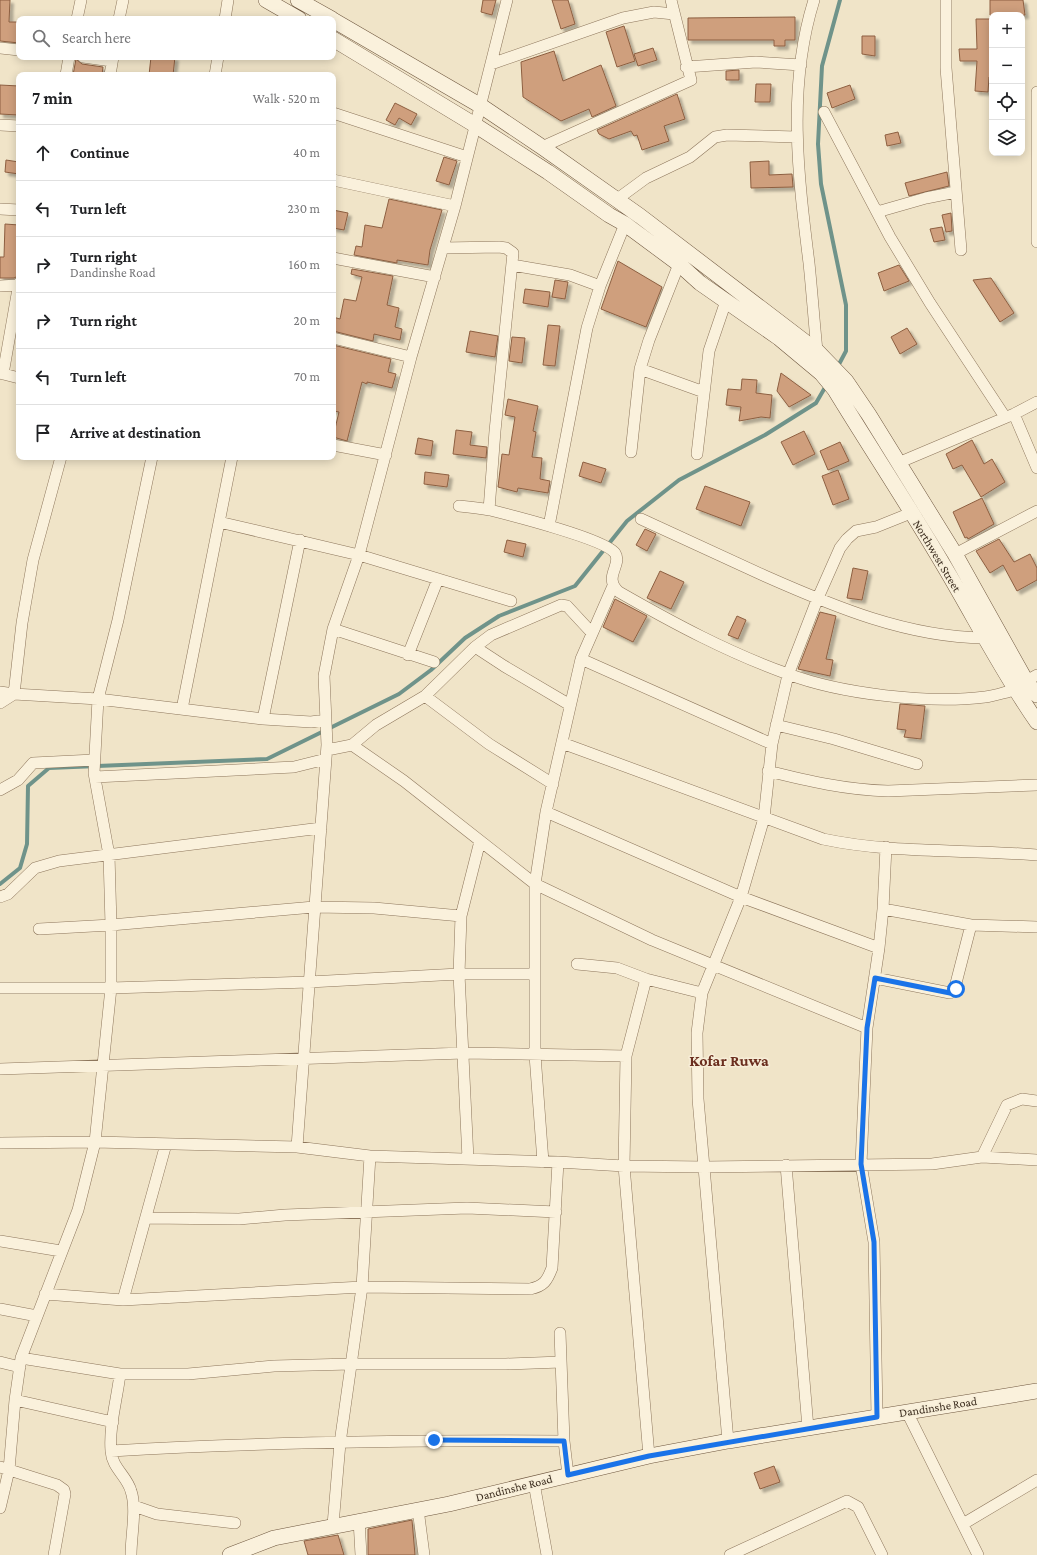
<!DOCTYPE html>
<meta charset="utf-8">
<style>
:root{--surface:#fff;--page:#f2f2f2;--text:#202124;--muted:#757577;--line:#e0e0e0}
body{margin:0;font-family:"Crimson Pro",serif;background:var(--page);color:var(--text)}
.controls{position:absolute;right:12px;top:12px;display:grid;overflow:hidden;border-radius:8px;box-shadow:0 2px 10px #0003}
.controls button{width:36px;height:36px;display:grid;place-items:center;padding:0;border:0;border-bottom:1px solid var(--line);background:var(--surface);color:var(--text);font:20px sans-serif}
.stop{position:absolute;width:12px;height:12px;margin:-9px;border:3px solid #1a73e8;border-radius:50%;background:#fff}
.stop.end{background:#1a73e8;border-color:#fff;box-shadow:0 1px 4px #0008}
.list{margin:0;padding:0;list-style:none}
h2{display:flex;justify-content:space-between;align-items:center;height:52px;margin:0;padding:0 16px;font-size:17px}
h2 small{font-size:13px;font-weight:400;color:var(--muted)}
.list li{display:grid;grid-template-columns:26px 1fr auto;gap:12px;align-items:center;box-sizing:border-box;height:56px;padding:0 16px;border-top:1px solid var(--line)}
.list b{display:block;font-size:15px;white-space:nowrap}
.list p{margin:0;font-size:13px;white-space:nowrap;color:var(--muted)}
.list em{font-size:13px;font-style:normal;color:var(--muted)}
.icon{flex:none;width:22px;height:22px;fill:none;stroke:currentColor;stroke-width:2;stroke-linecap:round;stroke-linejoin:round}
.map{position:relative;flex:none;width:1037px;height:1555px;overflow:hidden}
.search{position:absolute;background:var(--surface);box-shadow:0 2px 10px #0003;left:16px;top:16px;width:320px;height:44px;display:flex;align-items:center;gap:10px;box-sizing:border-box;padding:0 14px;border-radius:8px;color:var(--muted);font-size:15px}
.panel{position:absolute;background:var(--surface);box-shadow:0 2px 10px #0003;left:16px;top:72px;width:320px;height:388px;border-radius:8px}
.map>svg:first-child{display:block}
</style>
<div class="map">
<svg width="1037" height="1555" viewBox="0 0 1037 1555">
<defs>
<filter id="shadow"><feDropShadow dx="3.5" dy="3.5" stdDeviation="1" flood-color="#0004"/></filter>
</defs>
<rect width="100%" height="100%" fill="#f0e4c8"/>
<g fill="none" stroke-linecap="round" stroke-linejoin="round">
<path stroke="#6f938a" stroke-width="4" d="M837,368L846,351V305L821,184L818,144L822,66L840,0
M0,884L20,868L27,844L28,786L49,768L267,759L399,694L431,670L465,638L499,616L575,586L627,521L679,480L765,435L816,403L827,384"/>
</g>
<path fill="#cf9f7d" stroke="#8d5f41" filter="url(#shadow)" d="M0,0H10L9,22H19V43L0,41Z
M483,0H496L492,15L481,12Z
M552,0H568L575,24L561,29Z
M990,0H1023L1025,15H990Z
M795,17V40H785V46H774V40H688V18Z
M976,19H992V77H989L988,92L975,91L977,61H960L959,49H977Z
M624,26L635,61L617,67L606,32Z
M862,36H875V56L862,54Z
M653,48L657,60L638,66L634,54Z
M554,51L563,81L601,65L616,106L592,117L589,109L561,121L523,97L521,62Z
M151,57H175L173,75H149Z
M76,59L82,64L103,67L102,75H73Z
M739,70V80H726V71Z
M756,84H771L770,102H755Z
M0,85L19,86L18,115L0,114Z
M850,85L855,99L832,108L827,93Z
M677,94L685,119L664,126L669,141L642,150L637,135L634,136L631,131L609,139L599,134L597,130Z
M395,103L417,114L411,125L399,118L395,125L386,120Z
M898,132L901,143L887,146L885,135Z
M444,157L457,161L449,185L436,181Z
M6,160L19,162V174L5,172Z
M769,161V175L792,174L793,187L751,188L750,162Z
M947,172L949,186L909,196L905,183Z
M389,199L442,210L430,250L428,265L397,260V263L354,255L356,246L362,247L365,225L382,228Z
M333,210L348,213L344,230L333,228Z
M951,213L952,231L946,232L942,215Z
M5,224L19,225L18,276L14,278H0V257H4Z
M942,227L945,240L934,242L930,229Z
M618,261L662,287L646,327L601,309Z
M899,265L909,281L884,291L878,273Z
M352,269L393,276L387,305L399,308L395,327L402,329L400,340L374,334L373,341L333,331V317L340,319L344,299L356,301L362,277L351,274Z
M991,278L1014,313L1000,322L973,280Z
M555,280L568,282L565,299L552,297Z
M525,289L550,292L548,307L523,303Z
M548,325L560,326L555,366L543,365Z
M907,328L917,344L900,354L891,337Z
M470,331L498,336L495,357L466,352Z
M512,337L525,338L522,363L509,361Z
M333,345L391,359L388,372L396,374L392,388L367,382V384L362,382L347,441L333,437L339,412L333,411Z
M781,373L811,395L789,407L777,391Z
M742,379L757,380L756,393L772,395L770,418L761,417L739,421L741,407L726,405L728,389L741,390Z
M508,399L538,406L533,431L536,432L532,457L542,458L540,479L550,481L548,493L518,488L517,492L498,487L502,454L509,455L515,417L505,415Z
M456,430L472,432L470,445L487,447L486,458L453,454Z
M804,431L815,454L793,465L781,442Z
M418,438L433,441L431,456L415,454Z
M972,440L984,464L992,459L1005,482L981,497L962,465L953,469L946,454Z
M840,442L849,461L828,470L820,451Z
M583,462L606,469L601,483L579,476Z
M838,470L849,499L833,505L822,476Z
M425,472L449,475L447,487L424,484Z
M705,486L750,502L741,526L696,509Z
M982,498L994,524L968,539L967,537L965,538L953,512Z
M645,529L656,534L647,551L636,545Z
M999,539L1014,562L1030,554L1037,568V580L1017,591L1003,565L990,573L976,551Z
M507,540L526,544L523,557L504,552Z
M853,568L868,571L862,600L847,598Z
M660,571L684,582L671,609L647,598Z
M615,599L647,616L633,642L603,627Z
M820,612L836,616L826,659L833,660L830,676L798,669Z
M737,616L746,620L738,639L728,635Z
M900,704L925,706L921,739L904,737L906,730L897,729Z
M774,1466L780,1482L760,1489L754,1473Z
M412,1520L415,1555H368V1529Z
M338,1535L344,1555H308L304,1541Z"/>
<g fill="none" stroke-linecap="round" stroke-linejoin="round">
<g stroke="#8d765c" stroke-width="12">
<path id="street" d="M814,0C787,86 798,175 809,263C812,292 814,321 817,351
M946,0V68L961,250
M77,19L81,0
M119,19L123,0
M225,19L228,0
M0,48L19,50
M83,57L112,61
M491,64L623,18L654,12L674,14
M686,67L756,62L801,65
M66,75L69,57
M110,75L113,57
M215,75L218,57
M1037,92V242
M824,112L890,237L930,303L1005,417
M333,113L467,157
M0,125L19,126
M542,147L691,80L671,0
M333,180L455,206
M616,200L646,178L690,157L715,137L727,135L796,137
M0,209L19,210
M877,212L926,198L956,192
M443,248L499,247L506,248L513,253L495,431L489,510
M333,258L435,277
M512,265L570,275L600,286
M0,286L18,285
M333,338L411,357
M640,369L704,392
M0,373L19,378
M3,374L19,283
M1014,414L1037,468
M333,445L386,455
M631,452L640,369L649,340L679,264
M697,454L709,351L726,301
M898,463L1014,414L1037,402
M459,506C470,507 480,508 490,510C510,515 605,539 615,553C623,565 602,577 619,592C673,623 729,653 788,674C841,694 929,704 985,697C995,696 1005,692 1015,690
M641,519C682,538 723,557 765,576C835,607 907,637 984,638
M219,522L359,555L511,601
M549,526L587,328L600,286L625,224
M955,554L1037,511
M333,629L434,662
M475,647L504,666L570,705
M408,655L438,579
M581,659L772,744
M1026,681L1037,675
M0,692L14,694L98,699L263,719L311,722L325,720
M14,694L22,623L33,560L61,457
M425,696L489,744L553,784
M0,703L14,694
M182,709L232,457
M263,719L300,540
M776,725L834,739L917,764
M562,743L823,839C893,854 966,849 1037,855
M352,745L376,725L425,696L475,647L491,635L561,605L567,606L592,633
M327,750L352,745L404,781L535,884L652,940L867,1028
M768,771C808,781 847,790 888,791L1037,785
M95,777L294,767L326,759
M0,790L18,780L33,763L94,760
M546,812L741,897L879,948
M0,897L8,894L35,868L59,861L321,828
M883,909L886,847
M39,929L111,925L314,907L374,908L461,916
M577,964L617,968L646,979L626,1056L624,1166L649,1456
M875,978L950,993L954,991L971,925
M646,979L702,993
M0,988H111L309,982L459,974H534
M0,1069L464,1053L626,1056
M0,1143L95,1142L297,1147L370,1156L558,1162L624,1166L705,1167L932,1164L982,1157L1037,1160
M297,1147L327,745L324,676L333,629L359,555L411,357L455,206L507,0
M982,1157L1007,1105L1022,1099L1037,1101
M468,1159L459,974L461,916L480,841
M543,1162L535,1055V884L546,812L581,659L613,586
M786,1165L808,1428
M146,1218L239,1219L285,1215L467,1208L556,1212
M0,1241L61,1251
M45,1294L123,1300L362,1287L530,1289C544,1286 547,1281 552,1268L558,1162
M123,1300L166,1144
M0,1309L37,1316
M560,1333L564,1441L568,1475
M21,1358L120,1374H188L274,1366L351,1364H506L561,1362
M0,1362L20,1367
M120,1374C117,1399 109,1426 111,1451C112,1468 127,1476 131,1491C137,1509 131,1535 131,1555
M15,1400L113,1422
M907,1412L978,1555
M877,1417L874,1242L861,1164L867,1028L879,948L883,909L971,925L1037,927
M728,1441L698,1099L697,1033L702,993L741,897L764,818L772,744L788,675L817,600L840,548L847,539L856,531L876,527L911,513
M111,1451C262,1442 413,1440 564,1441
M0,1467L57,1485L64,1490L65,1494L54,1555
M534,1483L547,1555
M134,1506L157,1514L235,1523
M0,1508L9,1470L15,1400L21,1358L78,1210L95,1142L111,988V925L109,855L94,773L98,699L118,620L152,457
M418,1509L424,1555
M359,1520L361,1555
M963,1524L1037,1480
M333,1525L340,1443L362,1287L370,1156
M730,1555L847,1501L858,1507L882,1555"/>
</g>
<g stroke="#6f573f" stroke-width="16">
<path id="secondary" d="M266,0L299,19
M298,0L332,19
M333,20L481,106L542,147L640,216L817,351L846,381L869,415L955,554L1026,681L1037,695
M333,39L475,125L548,172L609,215L625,224L679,264L700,283L779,338L821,373L835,390C871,449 909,506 944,566C975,618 1002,672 1037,722
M230,1555L274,1538L449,1504L649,1456L728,1441L1037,1391"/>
</g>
<use href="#street" stroke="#faf1dc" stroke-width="11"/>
<use href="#secondary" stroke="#faf1dc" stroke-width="15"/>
</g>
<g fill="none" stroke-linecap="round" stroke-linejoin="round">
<path stroke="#1a73e8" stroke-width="5" d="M434,1440L564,1441L568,1475L649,1456L877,1417L874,1242L861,1164L867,1028L875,978L950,993L956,989"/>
</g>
<g text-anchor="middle" stroke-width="3" stroke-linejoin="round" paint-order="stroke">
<g font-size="12" fill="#3d2e20" stroke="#f7eed8">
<text transform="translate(937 556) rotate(59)" y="4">Northwest Street</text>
<text transform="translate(938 1407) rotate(-9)" y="4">Dandinshe Road</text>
<text transform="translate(514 1488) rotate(-14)" y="4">Dandinshe Road</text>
</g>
<g font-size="16" font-weight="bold" fill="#6b2e1e" stroke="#f7eed8">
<text x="729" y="1066">Kofar Ruwa</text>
</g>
</g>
</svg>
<div class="controls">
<button>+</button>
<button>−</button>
<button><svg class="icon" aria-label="locate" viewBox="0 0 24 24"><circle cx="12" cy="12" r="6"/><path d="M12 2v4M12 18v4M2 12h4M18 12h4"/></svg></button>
<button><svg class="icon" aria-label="layers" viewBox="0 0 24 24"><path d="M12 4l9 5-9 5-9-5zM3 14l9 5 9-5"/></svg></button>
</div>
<div class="stop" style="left:956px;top:989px"></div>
<div class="stop end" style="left:434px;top:1440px"></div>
<div class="search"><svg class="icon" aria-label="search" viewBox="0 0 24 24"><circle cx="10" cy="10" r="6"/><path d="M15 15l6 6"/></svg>Search here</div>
<section class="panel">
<h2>7 min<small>Walk · 520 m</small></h2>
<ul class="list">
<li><svg class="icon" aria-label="ahead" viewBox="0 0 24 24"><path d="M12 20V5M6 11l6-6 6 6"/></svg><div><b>Continue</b></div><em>40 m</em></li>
<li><svg class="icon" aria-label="left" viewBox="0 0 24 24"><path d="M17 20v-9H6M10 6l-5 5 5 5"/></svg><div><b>Turn left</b></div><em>230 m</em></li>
<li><svg class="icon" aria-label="right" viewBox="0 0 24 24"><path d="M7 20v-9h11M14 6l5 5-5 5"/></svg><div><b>Turn right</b><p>Dandinshe Road</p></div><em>160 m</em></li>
<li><svg class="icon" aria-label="right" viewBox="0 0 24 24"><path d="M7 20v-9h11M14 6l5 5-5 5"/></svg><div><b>Turn right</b></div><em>20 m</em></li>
<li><svg class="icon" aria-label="left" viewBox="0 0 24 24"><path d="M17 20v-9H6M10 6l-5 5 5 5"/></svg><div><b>Turn left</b></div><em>70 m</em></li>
<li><svg class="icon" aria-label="arrive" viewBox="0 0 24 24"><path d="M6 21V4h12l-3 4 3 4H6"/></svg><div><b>Arrive at destination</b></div></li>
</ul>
</section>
</div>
